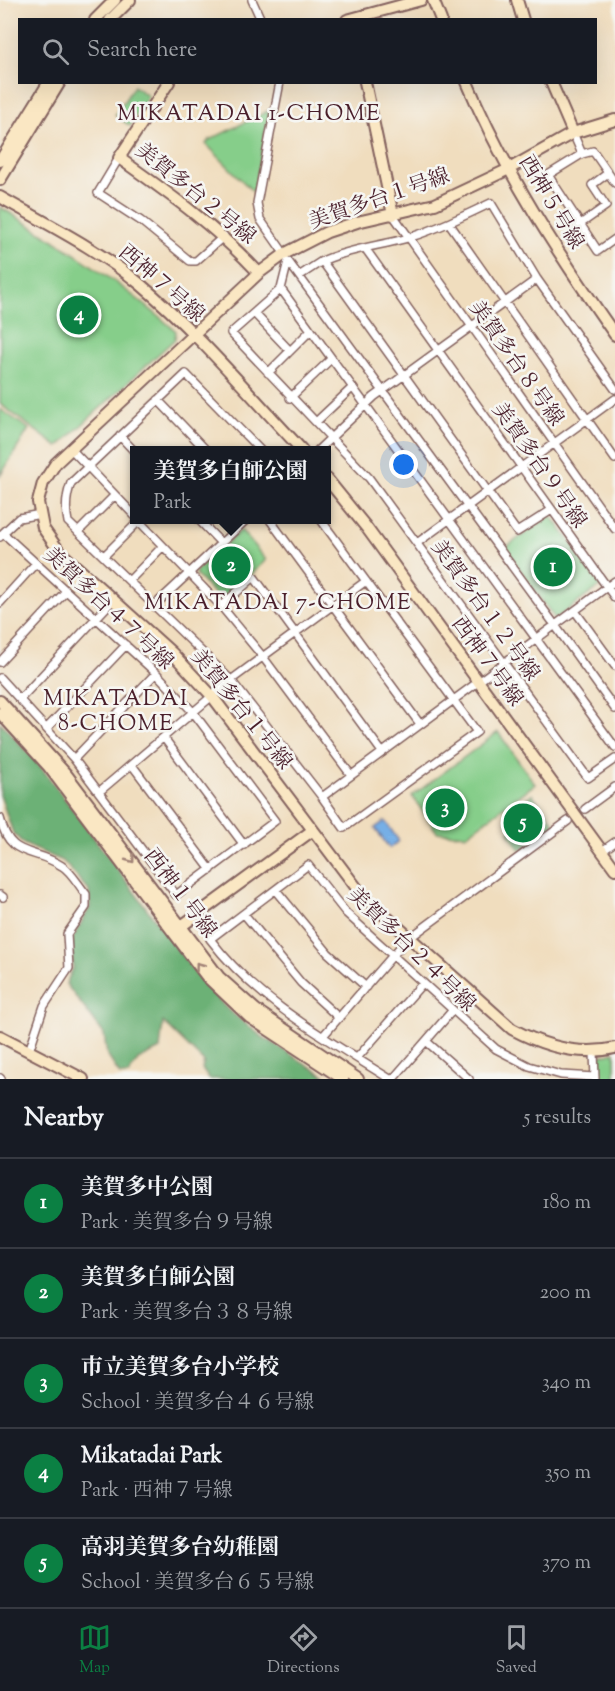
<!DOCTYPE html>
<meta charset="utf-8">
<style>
:root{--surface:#171b24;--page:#242831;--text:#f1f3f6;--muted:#9ea1a6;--line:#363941;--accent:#0b8043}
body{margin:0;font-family:"Sorts Mill Goudy","Noto Serif JP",serif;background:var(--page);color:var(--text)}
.you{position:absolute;left:404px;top:465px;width:21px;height:21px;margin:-15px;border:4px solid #fff;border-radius:50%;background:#1a73e8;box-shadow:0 0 0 9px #1a73e833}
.badge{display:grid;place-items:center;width:39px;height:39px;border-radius:50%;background:var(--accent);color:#fff;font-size:20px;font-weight:700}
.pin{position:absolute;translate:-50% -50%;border:3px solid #fff;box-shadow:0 2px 6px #0006}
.popup{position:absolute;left:130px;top:446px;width:201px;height:78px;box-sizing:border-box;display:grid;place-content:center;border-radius:0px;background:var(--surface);filter:drop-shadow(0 2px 4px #0005);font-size:20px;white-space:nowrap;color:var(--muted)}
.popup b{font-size:22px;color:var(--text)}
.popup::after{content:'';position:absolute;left:50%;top:100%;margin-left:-12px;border:12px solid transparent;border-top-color:var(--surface)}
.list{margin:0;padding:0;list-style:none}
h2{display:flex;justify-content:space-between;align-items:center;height:78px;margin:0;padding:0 24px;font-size:26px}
h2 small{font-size:20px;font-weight:400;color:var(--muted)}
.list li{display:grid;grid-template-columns:39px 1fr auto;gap:18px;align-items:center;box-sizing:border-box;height:90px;padding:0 24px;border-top:2px solid var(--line)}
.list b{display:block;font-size:22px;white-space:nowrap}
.list p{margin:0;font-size:20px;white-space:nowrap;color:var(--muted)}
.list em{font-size:20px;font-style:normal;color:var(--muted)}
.icon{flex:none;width:33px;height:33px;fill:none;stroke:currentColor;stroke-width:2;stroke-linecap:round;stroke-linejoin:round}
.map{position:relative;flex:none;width:615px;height:1079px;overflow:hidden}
.search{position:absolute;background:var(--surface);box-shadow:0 6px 24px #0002;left:18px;right:18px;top:18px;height:66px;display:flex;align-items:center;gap:15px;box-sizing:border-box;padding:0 21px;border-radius:0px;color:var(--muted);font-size:22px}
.sheet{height:528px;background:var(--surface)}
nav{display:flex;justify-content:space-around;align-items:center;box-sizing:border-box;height:84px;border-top:2px solid var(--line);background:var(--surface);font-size:16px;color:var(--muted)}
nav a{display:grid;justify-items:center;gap:3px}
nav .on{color:var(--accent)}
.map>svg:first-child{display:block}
</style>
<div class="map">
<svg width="615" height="1079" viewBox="0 0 615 1079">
<rect width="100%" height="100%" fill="#f6f6f2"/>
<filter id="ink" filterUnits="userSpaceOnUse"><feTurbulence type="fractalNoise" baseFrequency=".0167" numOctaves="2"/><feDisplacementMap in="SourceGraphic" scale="12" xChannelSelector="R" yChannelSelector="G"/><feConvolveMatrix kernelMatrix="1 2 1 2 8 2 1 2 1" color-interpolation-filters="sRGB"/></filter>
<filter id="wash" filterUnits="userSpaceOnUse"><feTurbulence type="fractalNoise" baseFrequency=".008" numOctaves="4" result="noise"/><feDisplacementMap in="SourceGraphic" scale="24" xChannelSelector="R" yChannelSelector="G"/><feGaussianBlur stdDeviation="1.35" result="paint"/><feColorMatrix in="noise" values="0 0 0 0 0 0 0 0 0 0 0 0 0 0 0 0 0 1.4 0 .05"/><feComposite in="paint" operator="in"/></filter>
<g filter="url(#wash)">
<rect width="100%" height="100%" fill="#f0ddbe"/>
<path fill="#86ce8a" stroke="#68765a" stroke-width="1.5" d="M134,86L148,96L130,126L115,115Z
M270,110L256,181L254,193L206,144L209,140Z
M0,207C65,246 119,281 176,331L175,339L58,447L0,404Z
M0,409L29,429L0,476Z
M551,515L602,585L555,619L505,548Z
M241,530L266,560L225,599L220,600L196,575V571Z
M498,732L535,784L466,835L437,832L412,796Z
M532,794L555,824L520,850L509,832L526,819L517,806Z
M615,1052V1079H599L598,1056Z"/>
<path fill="#6cb176" stroke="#5b6850" stroke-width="1.5" d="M0,722L40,766L195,973L227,1009L261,1036L330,1079H209L202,1069L204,1062L163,1022L160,1049L138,1060L128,1075H120L107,1055L104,1034L66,984L73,968L72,940L90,907L89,891L63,861L24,844L13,833L0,795Z"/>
<path fill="#76afe6" stroke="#606788" stroke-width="1.5" d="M385,821L399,841L389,848L375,828Z"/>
</g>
<g filter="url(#ink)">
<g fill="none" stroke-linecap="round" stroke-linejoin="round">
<g stroke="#84625e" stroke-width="10">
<path id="street" d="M252,0L261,20
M280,82L257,203L260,219L281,249
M573,133L582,154
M119,158L98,193L141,221L190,261H196L224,236
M615,183L593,151L582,154L548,175L598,251L615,239
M393,215L615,529
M449,223L615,459
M579,225L606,206L592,185L608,173
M365,248L615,598
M288,261L380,387
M299,276L322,261
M281,289L288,261
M254,313L290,351
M268,373L311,330
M385,394L465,503
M290,398L331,359
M158,400L206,450
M316,422L352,388
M120,436L135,452
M71,449L135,516
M260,450L186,374L71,483C66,496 65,508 68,522L231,680L322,797L615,581
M318,450L374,397L537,279
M470,509L552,621
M550,511L517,532L322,261C349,249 379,246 408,238C437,229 464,216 491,203L537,279L615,389
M138,520L221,606L263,657L351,775
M199,520L221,543
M270,520L420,724
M321,520L477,732L344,828L322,797
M78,532L115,495
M3,533L19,518L41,514
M0,537L3,533L156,673L193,712L275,821L176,895L74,759L0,678
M417,543L615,399
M104,556L139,521
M130,580L163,546
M0,603L36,563
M156,604L246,520
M221,606L254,577L382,752
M575,611L615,666
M557,628L615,709
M0,662L66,591
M21,698L114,599
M48,727L126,645
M164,738L244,845
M615,747L281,289L231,333L369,478L588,778L615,759
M74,759L156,673
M132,765L211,870
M100,791L231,680L366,581
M585,809L615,787
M0,818C10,860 33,847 62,866C71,871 79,886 86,894V907L67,934L69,968L44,1006L29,1051
M602,851L615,842
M276,890L328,953L366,987
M0,895L3,897
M244,914L301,983L339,1018
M415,934L568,821
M323,1036L408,938
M426,1041L469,1079
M594,1052L595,1079
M357,1058L422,984
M0,1078L1,1079
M390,1079C325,1038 257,1001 210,939L308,865L346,913L496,1049L529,1066L561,1075L595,1077
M393,1079L452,1011"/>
</g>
<g stroke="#84625e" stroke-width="14">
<path id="secondary" d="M433,0L441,20
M517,0L523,20
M95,20L115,0
M110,20L130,0
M347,20L421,0
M169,82L119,158C171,195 215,226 259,273
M365,82L393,215
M467,82C505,173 559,255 615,335
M551,82L573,133
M615,120L573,133L509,169L435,204L357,222L327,232L286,253L259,273L56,463L43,483L38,502L43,528L59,551L172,653L212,696L362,895L512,1029C544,1046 579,1057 615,1048
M0,161L49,82
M0,180L60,82
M0,197C47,224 98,249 140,284C199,334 249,394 302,450
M327,479L366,527L615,869
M0,701L66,774L219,977L256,1010L358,1079
M0,713L49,767L207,977L249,1017L343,1079
M176,930L313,830
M0,1036L83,1079"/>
</g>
<use href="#street" stroke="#fff" stroke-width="7"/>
<use href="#secondary" stroke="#fae7c3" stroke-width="10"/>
</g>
<defs><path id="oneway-chevron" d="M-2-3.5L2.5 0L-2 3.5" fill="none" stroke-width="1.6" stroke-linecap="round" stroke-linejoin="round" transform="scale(1.5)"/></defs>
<g stroke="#a28377">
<use href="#oneway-chevron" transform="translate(131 859) rotate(53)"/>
<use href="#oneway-chevron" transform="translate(199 966) rotate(-127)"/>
</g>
</g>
<g text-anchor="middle" stroke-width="5" stroke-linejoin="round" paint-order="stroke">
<g font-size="21" fill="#4a1f2b" stroke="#f6f6f2">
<text transform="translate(196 193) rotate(39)" y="7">美賀多台２号線</text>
<text transform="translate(379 198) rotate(-19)" y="7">美賀多台１号線</text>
<text transform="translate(552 202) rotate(59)" y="7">西神５号線</text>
<text transform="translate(162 283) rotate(41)" y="7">西神７号線</text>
<text transform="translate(517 363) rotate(55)" y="7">美賀多台８号線</text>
<text transform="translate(540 465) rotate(55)" y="7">美賀多台９号線</text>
<text transform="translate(109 608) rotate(43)" y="7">美賀多台４７号線</text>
<text transform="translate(486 610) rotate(54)" y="7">美賀多台１２号線</text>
<text transform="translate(488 661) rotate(54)" y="7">西神７号線</text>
<text transform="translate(242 709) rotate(51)" y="7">美賀多台１号線</text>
<text transform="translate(181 893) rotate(53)" y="7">西神１号線</text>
<text transform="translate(412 949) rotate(44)" y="7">美賀多台２４号線</text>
</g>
<g font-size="22" letter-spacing="1.5" fill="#4a1f2b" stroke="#f6f6f2">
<text x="249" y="120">MIKATADAI 1-CHOME</text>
<text x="278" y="609">MIKATADAI 7-CHOME</text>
<text x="116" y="705">MIKATADAI<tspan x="116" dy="25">8-CHOME</tspan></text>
</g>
</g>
</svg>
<div class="you"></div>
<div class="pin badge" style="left:553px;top:567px">1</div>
<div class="pin badge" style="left:231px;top:566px">2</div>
<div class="popup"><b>美賀多白師公園</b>Park</div>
<div class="pin badge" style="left:445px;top:808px">3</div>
<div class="pin badge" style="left:79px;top:315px">4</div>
<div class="pin badge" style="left:523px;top:823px">5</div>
<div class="search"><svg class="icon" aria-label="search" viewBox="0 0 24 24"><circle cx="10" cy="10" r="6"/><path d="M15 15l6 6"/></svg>Search here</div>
</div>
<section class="sheet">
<h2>Nearby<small>5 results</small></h2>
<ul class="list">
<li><span class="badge">1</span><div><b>美賀多中公園</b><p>Park · 美賀多台９号線</p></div><em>180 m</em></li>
<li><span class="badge">2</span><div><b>美賀多白師公園</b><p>Park · 美賀多台３８号線</p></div><em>200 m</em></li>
<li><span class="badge">3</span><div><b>市立美賀多台小学校</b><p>School · 美賀多台４６号線</p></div><em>340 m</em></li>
<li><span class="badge">4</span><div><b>Mikatadai Park</b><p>Park · 西神７号線</p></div><em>350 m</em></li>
<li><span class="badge">5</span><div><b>高羽美賀多台幼稚園</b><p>School · 美賀多台６５号線</p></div><em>370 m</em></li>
</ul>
</section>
<nav>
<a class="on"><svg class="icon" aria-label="map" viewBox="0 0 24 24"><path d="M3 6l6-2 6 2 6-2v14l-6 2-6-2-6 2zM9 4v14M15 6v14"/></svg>Map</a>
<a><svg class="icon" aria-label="directions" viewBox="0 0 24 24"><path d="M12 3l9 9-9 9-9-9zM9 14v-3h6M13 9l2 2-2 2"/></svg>Directions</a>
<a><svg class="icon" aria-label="saved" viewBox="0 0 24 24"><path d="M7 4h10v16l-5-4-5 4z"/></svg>Saved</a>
</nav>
